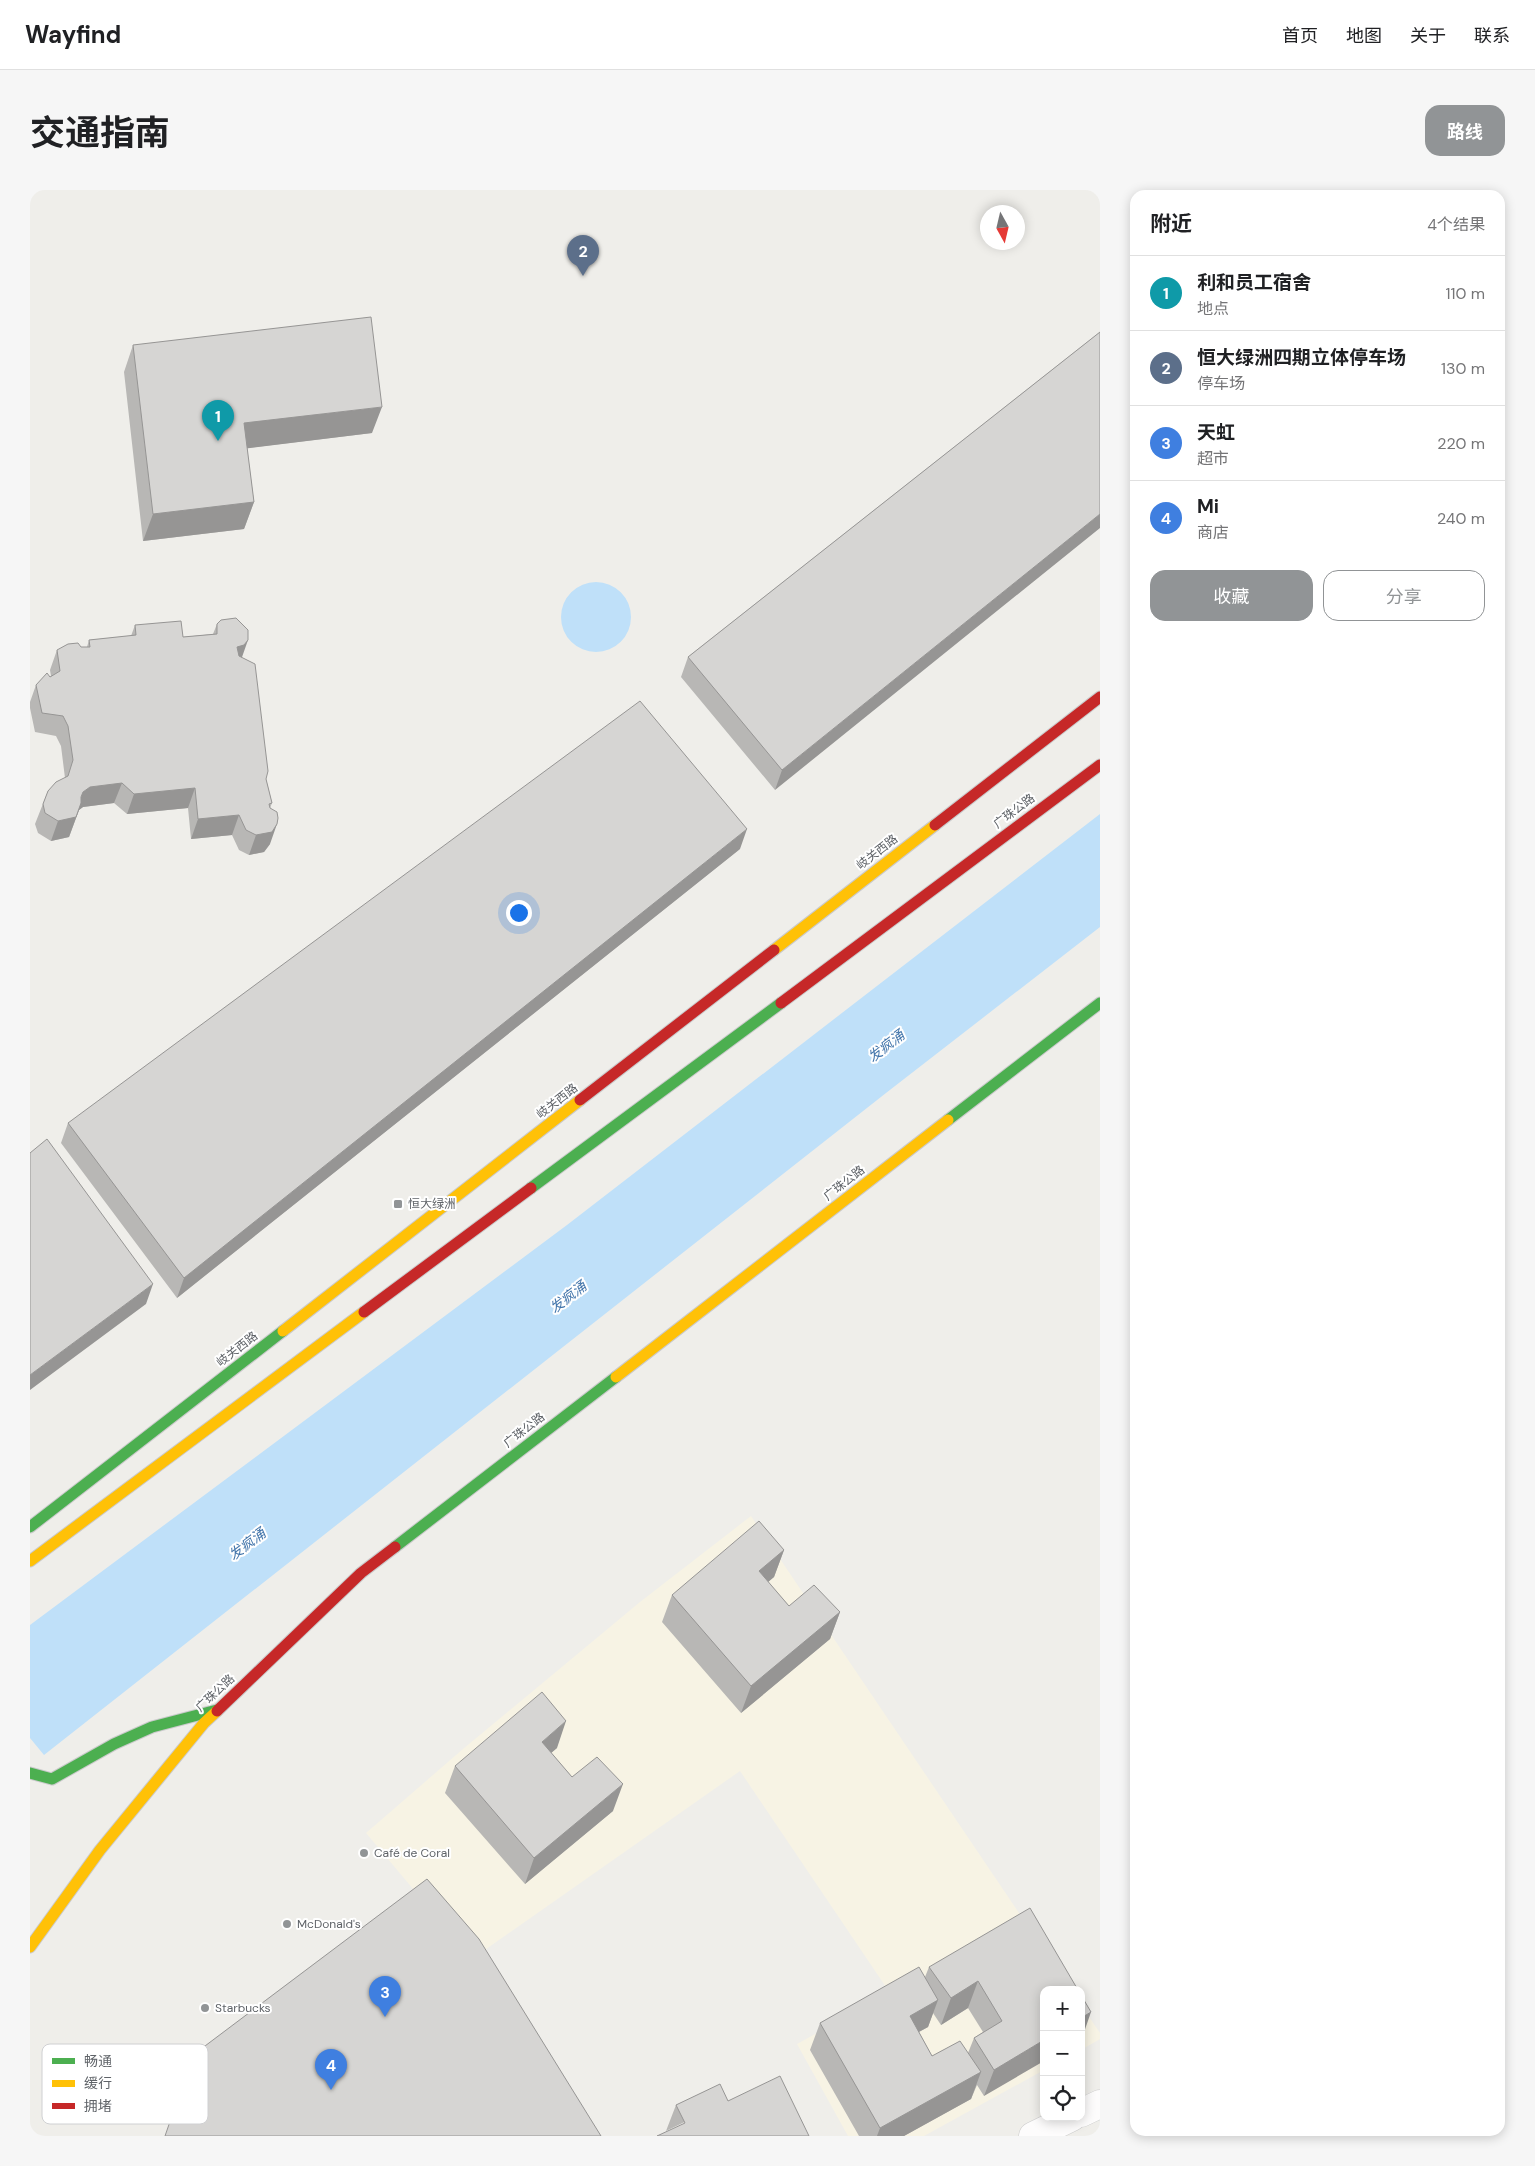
<!DOCTYPE html>
<html lang="zh">
<meta charset="utf-8">
<style>
:root{--surface:#fff;--page:#f6f6f6;--text:#202124;--muted:#757577;--line:#e0e0e0;--accent:#919496}
body{margin:0;font-family:"DM Sans","Noto Sans SC",sans-serif;background:var(--page);color:var(--text)}
.controls{position:absolute;right:15px;bottom:15px;display:grid;overflow:hidden;border-radius:10px;box-shadow:0 2px 12px #0003}
.controls button{width:45px;height:45px;display:grid;place-items:center;padding:0;border:0;border-bottom:1px solid var(--line);background:var(--surface);color:var(--text);font:25px sans-serif}
.compass{position:absolute;left:950px;top:15px;width:45px;height:45px;border-radius:50%;background:var(--surface);box-shadow:0 2px 12px #0003;rotate:172deg}
.you{position:absolute;left:488px;top:722px;width:18px;height:18px;margin:-12px;border:4px solid #fff;border-radius:50%;background:#1a73e8;box-shadow:0 0 0 8px #1a73e833}
.badge{display:grid;place-items:center;width:32px;height:32px;border-radius:50%;background:var(--accent);color:#fff;font-size:16px;font-weight:700}
.pin{position:absolute;translate:-50% -41px;filter:drop-shadow(0 1px 2px #0008)}
.pin::after{content:'';position:absolute;top:26px;width:18px;height:15px;background:inherit;clip-path:polygon(0 0,100% 0,50% 100%)}
.list{margin:0;padding:0;list-style:none}
h2{display:flex;justify-content:space-between;align-items:center;height:65px;margin:0;padding:0 20px;font-size:21px}
h2 small{font-size:16px;font-weight:400;color:var(--muted)}
.list li{display:grid;grid-template-columns:32px 1fr auto;gap:15px;align-items:center;box-sizing:border-box;height:75px;padding:0 20px;border-top:1px solid var(--line)}
.list b{display:block;font-size:19px;white-space:nowrap}
.list p{margin:0;font-size:16px;white-space:nowrap;color:var(--muted)}
.list em{font-size:16px;font-style:normal;color:var(--muted)}
.actions{display:flex;gap:10px;padding:15px 20px}
.actions a{flex:1;padding:11px 0;border:1px solid var(--accent);border-radius:15px;text-align:center;font-size:18px;color:var(--accent)}
.actions .main{background:var(--accent);color:#fff}
.icon{flex:none;width:28px;height:28px;fill:none;stroke:currentColor;stroke-width:2;stroke-linecap:round;stroke-linejoin:round}
.map{position:relative;flex:none;width:1070px;height:1946px;overflow:hidden;border-radius:15px}
header{display:flex;align-items:center;gap:30px;box-sizing:border-box;height:70px;padding:0 25px;background:var(--surface);border-bottom:1px solid var(--line)}
header strong{font-size:24px}
nav{display:flex;gap:28px;margin-inline-start:auto;font-size:18px}
.intro{display:flex;align-items:center;justify-content:space-between;box-sizing:border-box;height:120px;padding:0 30px}
h1{margin:0;font-size:35px}
.button{padding:12px 22px;border-radius:15px;background:var(--accent);color:#fff;font-size:18px;font-weight:700}
main{display:flex;gap:30px;padding:0 30px}
aside{flex:1;background:var(--surface);border-radius:15px;box-shadow:0 2px 12px #0003}
.map>svg:first-child{display:block}
</style>
<header>
<strong>Wayfind</strong>
<nav><a>首页</a><a>地图</a><a>关于</a><a>联系</a></nav>
</header>
<div class="intro"><h1>交通指南</h1><a class="button">路线</a></div>
<main>
<div class="map">
<svg width="1070" height="1946" viewBox="0 0 1070 1946">
<rect width="100%" height="100%" fill="#efeeea"/>
<path fill="#f7f3e4" d="M721,1326L1041,1800H1014V1880L894,1946H818L767,1854L860,1803L710,1581L442,1769L336,1643L433,1559L610,1412Z
M1051,1815L1070,1843V1849L1051,1860Z"/>
<path fill="#bfe0f9" d="M531 427a35 35 0 1 1 70 0a35 35 0 1 1-70 0Z
M1070,624V737L856,903L14,1565L0,1548V1435L537,1035Z"/>
<g fill="none" stroke-linecap="round" stroke-linejoin="round">
<g stroke="#cbcccc" stroke-width="29">
<path id="street" d="M1051,1923L1070,1914
M1003,1946L1042,1927"/>
</g>
<g stroke="#cacacb" stroke-width="13">
<path id="fast" d="M918,930L1070,813
M501,998L751,813
M0,1337L253,1141
M365,1357L586,1187
M0,1583L22,1589L84,1554L122,1537L187,1520"/>
</g>
<g stroke="#cacacb" stroke-width="13">
<path id="slow" d="M744,760L905,635
M253,1141L550,910
M586,1187L918,930
M0,1371L334,1122
M0,1757L70,1660L174,1533L187,1521"/>
</g>
<g stroke="#cacacb" stroke-width="13">
<path id="jam" d="M905,635L1070,507
M751,813L1070,575
M550,910L744,760
M334,1122L501,998
M187,1521L331,1383L365,1357"/>
</g>
<use href="#street" stroke="#fdfcfc" stroke-width="28"/>
<use href="#fast" stroke="#4caf50" stroke-width="11"/>
<use href="#slow" stroke="#ffc107" stroke-width="11"/>
<use href="#jam" stroke="#c62828" stroke-width="11"/>
</g>
<path fill="#b8b7b5" fill-rule="evenodd" d="M1070,142L745,600L651,487L658,467Z
M103,155L342,243L217,258L224,312L214,339L113,351L94,182Z
M187,434L212,467L236,589L242,613L240,618V654L234,662L219,665L209,660L202,645L161,649L158,618L97,624L84,613L53,617L49,620L39,647L21,651L8,643L5,634L18,601L35,588L31,556L26,546L5,542L0,518V512L6,495L21,486L20,480L27,460L57,457L59,450L101,446L105,435L153,447L183,444Z
M710,659L147,1108L31,953L38,933Z
M754,1360L744,1387L738,1392L759,1416L810,1422L800,1449L711,1523L632,1432L642,1405Z
M527,1558L521,1563L542,1587L583,1621L495,1694L415,1603L425,1576Z
M899,1777L1048,1800L954,1906L947,1895L941,1909L874,1946H829L780,1860L790,1833L895,1787ZM938,1818L953,1842L944,1848L938,1863L902,1866L889,1842L898,1837L903,1823L911,1835Z
M698,1911L636,1941L646,1915Z"/>
<path fill="#969594" d="M352,217L342,243L204,260L214,233Z
M224,312L214,339L113,351L123,324Z
M1070,324V338L745,600L752,580Z
M218,450L211,470L207,475V457Z
M92,593L84,613L53,617L49,620L39,647L21,651L28,631L43,627L53,602L60,597Z
M165,598L158,618L97,624L104,604Z
M209,625L202,645L161,649L168,629Z
M247,634L240,654L234,662L219,665L226,645Z
M717,639L710,659L147,1108L154,1088Z
M123,1094L116,1114L0,1200V1185Z
M754,1360L744,1387L719,1408L729,1381Z
M810,1422L800,1449L711,1523L721,1496Z
M536,1531L527,1558L502,1579L512,1552Z
M593,1594L583,1621L495,1694L504,1668Z
M948,1791L938,1818L911,1835L921,1808Z
M908,1810L898,1837L870,1852L880,1826Z
M1061,1822L1052,1848L1051,1849V1828Z
M1014,1850V1871L954,1906L964,1880Z
M951,1882L941,1909L874,1946H847L850,1938Z"/>
<path fill="#d6d5d3" stroke="#969594" d="M341,127L352,217L214,233L224,312L123,324L103,155Z
M1070,142V324L752,580L658,467Z
M206,428L218,440V450L214,455L207,457L209,466L225,474L238,581L236,589L242,613L239,614L240,618L247,622L248,628L247,634L242,642L226,645L216,640L209,625L168,629L165,598L104,604L92,593L60,597L53,602L51,607V613L46,627L28,631L15,623L13,614L18,601L26,592L38,586L43,570L38,536L33,526L12,523L6,495L17,483L20,487L30,481L27,460L38,454L48,453L51,457H60L59,450L106,445L105,435L151,431L153,447L187,444V434L191,430Z
M610,511L717,639L154,1088L38,933Z
M17,949L123,1094L0,1185V963Z
M729,1331L754,1360L729,1381L759,1416L784,1395L810,1422L721,1496L642,1405Z
M512,1502L536,1531L512,1552L542,1587L567,1567L593,1594L504,1668L425,1576Z
M397,1689L449,1749L571,1946H135L163,1865Z
M1000,1718L1048,1800H1014V1850L964,1880L944,1848L972,1831L948,1791L921,1808L899,1777Z
M889,1777L908,1810L880,1826L902,1866L930,1851L951,1882L850,1938L790,1833Z
M1051,1805L1061,1822L1051,1828Z
M750,1886L779,1946H627L655,1933L646,1915L690,1894L698,1911Z"/>
<g fill="#919496" stroke="#fff" stroke-width="2">
<rect x="363" y="1009" width="10" height="10" rx="2.5"/>
<circle cx="334" cy="1663" r="5"/>
<circle cx="257" cy="1734" r="5"/>
<circle cx="175" cy="1818" r="5"/>
</g>
<g text-anchor="middle" stroke-width="4" stroke-linejoin="round" paint-order="stroke">
<g font-size="12" fill="#5f6368" stroke="#fff">
<text transform="translate(984 621) rotate(-37)" y="4">广珠公路</text>
<text transform="translate(847 662) rotate(-38)" y="4">岐关西路</text>
<text transform="translate(527 911) rotate(-38)" y="4">岐关西路</text>
<text transform="translate(814 993) rotate(-38)" y="4">广珠公路</text>
<text transform="translate(207 1159) rotate(-38)" y="4">岐关西路</text>
<text transform="translate(494 1240) rotate(-38)" y="4">广珠公路</text>
<text transform="translate(185 1503) rotate(-43)" y="4">广珠公路</text>
</g>
<g font-size="12" fill="#5f6368" stroke="#fff" text-anchor="start">
<text x="378" y="1018">恒大绿洲</text>
<text x="344" y="1667">Café de Coral</text>
<text x="267" y="1738">McDonald's</text>
<text x="185" y="1822">Starbucks</text>
</g>
<g font-size="14" font-style="italic" fill="#4174aa" stroke="#fff">
<text transform="translate(856 856) rotate(-38)" y="5">发疯涌</text>
<text transform="translate(538 1107) rotate(-38)" y="5">发疯涌</text>
<text transform="translate(217 1354) rotate(-37)" y="5">发疯涌</text>
</g>
</g>
<rect x="12" y="1854" width="166" height="80" rx="8" fill="#fff" stroke="#cfd0d2" stroke-width="1"/>
<rect x="22" y="1868" width="23" height="6" fill="#4caf50"/>
<rect x="22" y="1890" width="23" height="7" fill="#ffc107"/>
<rect x="22" y="1913" width="23" height="6" fill="#c62828"/>
<g font-size="14" fill="#5f6368">
<text x="54" y="1876">畅通</text>
<text x="54" y="1898">缓行</text>
<text x="54" y="1921">拥堵</text>
</g>
</svg>
<div class="controls">
<button>+</button>
<button>−</button>
<button><svg class="icon" aria-label="locate" viewBox="0 0 24 24"><circle cx="12" cy="12" r="6"/><path d="M12 2v4M12 18v4M2 12h4M18 12h4"/></svg></button>
</div>
<svg class="compass" viewBox="-18 -18 36 36"><path d="M0-13l5 13h-10z" fill="#e53935"/><path d="M0 13l5-13h-10z" fill="#757577"/></svg>
<div class="you"></div>
<div class="pin badge" style="left:188px;top:251px;background:#0f9aa8">1</div>
<div class="pin badge" style="left:553px;top:86px;background:#5c6f8a">2</div>
<div class="pin badge" style="left:355px;top:1827px;background:#3f7fe0">3</div>
<div class="pin badge" style="left:301px;top:1900px;background:#3f7fe0">4</div>
</div>
<aside>
<h2>附近<small>4个结果</small></h2>
<ul class="list">
<li><span class="badge" style="background:#0f9aa8">1</span><div><b>利和员工宿舍</b><p>地点</p></div><em>110 m</em></li>
<li><span class="badge" style="background:#5c6f8a">2</span><div><b>恒大绿洲四期立体停车场</b><p>停车场</p></div><em>130 m</em></li>
<li><span class="badge" style="background:#3f7fe0">3</span><div><b>天虹</b><p>超市</p></div><em>220 m</em></li>
<li><span class="badge" style="background:#3f7fe0">4</span><div><b>Mi</b><p>商店</p></div><em>240 m</em></li>
</ul>
<div class="actions"><a class="main">收藏</a><a>分享</a></div>
</aside>
</main>
